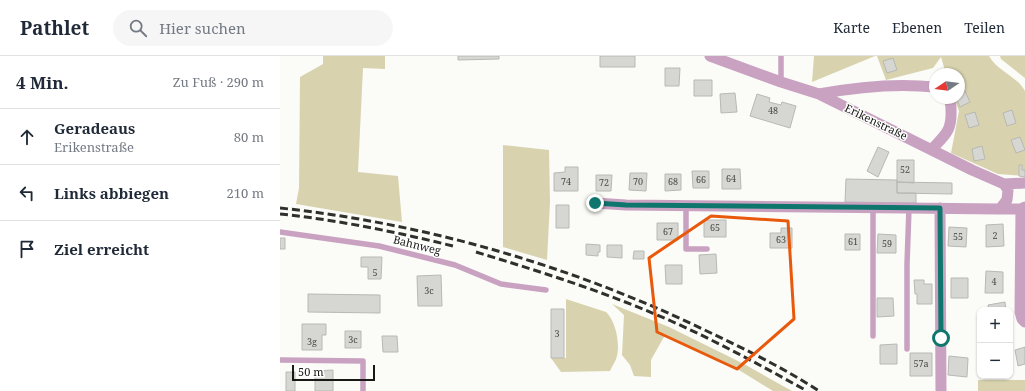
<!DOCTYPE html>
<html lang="de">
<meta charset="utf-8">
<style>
:root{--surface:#fff;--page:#f6f6f7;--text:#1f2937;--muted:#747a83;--line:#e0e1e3}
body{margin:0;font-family:"Noto Serif",serif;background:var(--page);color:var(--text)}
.controls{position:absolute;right:12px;bottom:12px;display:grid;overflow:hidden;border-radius:8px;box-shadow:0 1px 3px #0004}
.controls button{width:36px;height:36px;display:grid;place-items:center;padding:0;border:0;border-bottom:1px solid var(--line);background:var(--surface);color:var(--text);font:20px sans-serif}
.compass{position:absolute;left:649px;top:12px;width:36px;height:36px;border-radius:50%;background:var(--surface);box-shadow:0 1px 3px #0004;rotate:257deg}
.scale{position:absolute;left:12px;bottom:10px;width:83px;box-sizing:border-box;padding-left:4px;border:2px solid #181816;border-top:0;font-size:11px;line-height:14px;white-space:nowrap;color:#181816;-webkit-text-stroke:3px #fff;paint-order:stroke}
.stop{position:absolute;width:12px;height:12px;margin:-9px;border:3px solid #0f766e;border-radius:50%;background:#fff}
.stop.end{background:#0f766e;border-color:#fff;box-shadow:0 1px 4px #0008}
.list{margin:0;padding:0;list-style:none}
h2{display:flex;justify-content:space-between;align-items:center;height:52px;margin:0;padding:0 16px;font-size:17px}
h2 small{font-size:13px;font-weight:400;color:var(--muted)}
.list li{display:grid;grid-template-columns:26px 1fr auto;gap:12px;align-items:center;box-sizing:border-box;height:56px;padding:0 16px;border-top:1px solid var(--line)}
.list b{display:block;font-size:15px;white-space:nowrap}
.list p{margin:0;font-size:13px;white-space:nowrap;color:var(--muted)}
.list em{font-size:13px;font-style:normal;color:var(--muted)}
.icon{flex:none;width:22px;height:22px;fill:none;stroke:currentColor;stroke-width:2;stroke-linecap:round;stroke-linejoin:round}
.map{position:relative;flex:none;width:745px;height:335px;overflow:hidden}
header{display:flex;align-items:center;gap:24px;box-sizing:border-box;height:56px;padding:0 20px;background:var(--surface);border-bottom:1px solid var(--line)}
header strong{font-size:19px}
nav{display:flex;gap:22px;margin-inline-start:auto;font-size:14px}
.search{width:280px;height:36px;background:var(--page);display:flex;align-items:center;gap:10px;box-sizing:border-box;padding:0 14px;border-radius:22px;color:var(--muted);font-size:15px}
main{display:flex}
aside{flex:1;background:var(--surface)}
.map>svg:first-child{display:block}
</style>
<header>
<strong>Pathlet</strong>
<div class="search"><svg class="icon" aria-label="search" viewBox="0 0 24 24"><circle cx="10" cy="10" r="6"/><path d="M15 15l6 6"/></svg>Hier suchen</div>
<nav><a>Karte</a><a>Ebenen</a><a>Teilen</a></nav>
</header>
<main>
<aside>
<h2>4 Min.<small>Zu Fuß · 290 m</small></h2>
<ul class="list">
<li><svg class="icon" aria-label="ahead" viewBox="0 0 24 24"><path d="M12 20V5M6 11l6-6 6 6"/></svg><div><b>Geradeaus</b><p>Erikenstraße</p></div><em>80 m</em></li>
<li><svg class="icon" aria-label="left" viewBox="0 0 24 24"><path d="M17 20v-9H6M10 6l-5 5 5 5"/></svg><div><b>Links abbiegen</b></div><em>210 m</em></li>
<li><svg class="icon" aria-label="arrive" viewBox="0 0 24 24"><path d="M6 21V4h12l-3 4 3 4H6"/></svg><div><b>Ziel erreicht</b></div></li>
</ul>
</aside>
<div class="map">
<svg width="745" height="335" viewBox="0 0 745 335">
<rect width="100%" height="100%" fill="#fbfbf7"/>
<path fill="#d8d3ae" d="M43,0H105V13L83,12L78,116L118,120L122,166L16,148L19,132L20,21L43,8Z
M534,0H595L532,26Z
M597,0H709C717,15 737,20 745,35V120L718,118L671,97L679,55L674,42H679V18H666L661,1L653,12L606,24Z
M720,0H745V22L721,3Z
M223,89L269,94L270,146L267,204L223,191Z
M286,243L326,256C336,265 340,288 337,300C336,305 332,310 330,315L281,316L271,302H286Z
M332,248L389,271L464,308L512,335H493L454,311L385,279L371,304V321L354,320L350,309L342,299L344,259Z
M698,324H745V335H698Z"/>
<path fill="#d6d6d2" stroke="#b8b8b4" d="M178,0H219V3L178,4Z
M320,0H355V11H320Z
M613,2L617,14L607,17L603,5Z
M385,12H400L399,30H385Z
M414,24H432V40H414Z
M685,35L690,46L680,51L676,42H679V37Z
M455,37L457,56L441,57L440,38Z
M477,38L490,42L489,46L501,49L502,46L516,50L510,72L470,60Z
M732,54L736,67L727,70L723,57Z
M695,56L699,69L689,72L685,59Z
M740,81L745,94L736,97L731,84Z
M702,90L705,103L694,105L692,93Z
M598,91L609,96L598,121L587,115Z
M617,104H634V127L617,126Z
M739,109H742V114H745V121L739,120Z
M285,111H298V135H274V117L285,116Z
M442,113H460L461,133H442Z
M412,115H429V132H413Z
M350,117H367L366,135L349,134Z
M385,118H401V134L385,135Z
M316,119H332L331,135H316Z
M566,123L617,124V137H636V147L565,146Z
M617,126L672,127V138L617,137Z
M276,149H289V172H276Z
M424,164H446V181H424Z
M377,167H398V184H377Z
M723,168L724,190L706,191V169Z
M669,171L687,172L686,191L668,190Z
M501,172H512V192H490V177H501Z
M565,178H580V194H565Z
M598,178L616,179V197H597Z
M0,182H5V193H0Z
M306,188L320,189V196H318V200L306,199Z
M327,189H342V202L327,201Z
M354,195H364V203H353Z
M436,198L437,217L420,218L419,199Z
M81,201H102L101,223H88V211H81Z
M385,209H402V228H386Z
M706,215L723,216V237H705Z
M161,219L162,250H138L137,220Z
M671,222H688V242H671Z
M634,224H644V228H652V248H637V238H635Z
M28,238L100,239V257L28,256Z
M597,242H613L614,260L597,261Z
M725,246L726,254H709L708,249Z
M271,253H284V302H271Z
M22,268H46V279H42V294H22Z
M65,275H81V292H65Z
M102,280H117L118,296H103Z
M617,288V308H600V289Z
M745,291V308L738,310L735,294Z
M630,297H652V320H630Z
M669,300L688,302L687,321L668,319Z
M53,314V335H35V315Z
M6,316H15V335H6Z"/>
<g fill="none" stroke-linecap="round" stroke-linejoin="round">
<path stroke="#c9a2c1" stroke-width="5.5" d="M501,26V0
M406,150V193H427
M0,176L99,190L175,209L221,228L266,234
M593,280V151
M627,293V208L629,152
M0,304L83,305V335"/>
<path stroke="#c9a2c1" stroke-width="11" d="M430,0L501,26L539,38L692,114L724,128L728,134L727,144L720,153
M539,38C576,31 617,27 655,31
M652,93C665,79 672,75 671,54C671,49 671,46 668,42
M724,128L745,127
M315,147L346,149L720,153H741L745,151
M660,152L661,335
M741,153L740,256L742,263L745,266"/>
<path stroke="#2f2f2d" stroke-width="3" stroke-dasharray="8 4" stroke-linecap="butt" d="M0,152C150,168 298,212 433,278C469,295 505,313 539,335
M0,158C58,164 116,176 173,190
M196,196C262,216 328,237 391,265C438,286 482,310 527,335"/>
</g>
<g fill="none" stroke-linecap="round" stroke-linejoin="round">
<path stroke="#0f766e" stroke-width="5" d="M315,147L346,149L660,152L661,282"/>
</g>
<path fill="none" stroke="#e8590c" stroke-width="3" stroke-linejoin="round" d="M431,160L508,165L514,263L457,313L377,276L369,202Z"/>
<g text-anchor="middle" stroke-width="3" stroke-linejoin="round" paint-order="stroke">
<g font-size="9" fill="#484845">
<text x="493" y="58">48</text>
<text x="625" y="117">52</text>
<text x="451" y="126">64</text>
<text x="421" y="127">66</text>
<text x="286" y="129">74</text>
<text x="358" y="129">70</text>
<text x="393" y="129">68</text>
<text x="324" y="130">72</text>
<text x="435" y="175">65</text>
<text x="388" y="179">67</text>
<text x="715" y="183">2</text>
<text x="678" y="184">55</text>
<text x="501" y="187">63</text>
<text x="573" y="189">61</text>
<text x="607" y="191">59</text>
<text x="95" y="220">5</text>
<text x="714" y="229">4</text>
<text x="149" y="238">3c</text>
<text x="277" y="281">3</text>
<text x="73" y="287">3c</text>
<text x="32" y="289">3g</text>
<text x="641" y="311">57a</text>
</g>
<g font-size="11" fill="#181816" stroke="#fff">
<text transform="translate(596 66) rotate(26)" y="4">Erikenstraße</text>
<text transform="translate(137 189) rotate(14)" y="4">Bahnweg</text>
</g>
</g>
</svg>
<div class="controls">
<button>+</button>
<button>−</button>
</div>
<svg class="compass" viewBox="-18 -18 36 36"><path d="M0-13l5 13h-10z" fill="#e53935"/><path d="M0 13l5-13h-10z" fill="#747a83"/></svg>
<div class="scale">50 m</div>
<div class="stop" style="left:661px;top:282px"></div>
<div class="stop end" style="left:315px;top:147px"></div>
</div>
</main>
